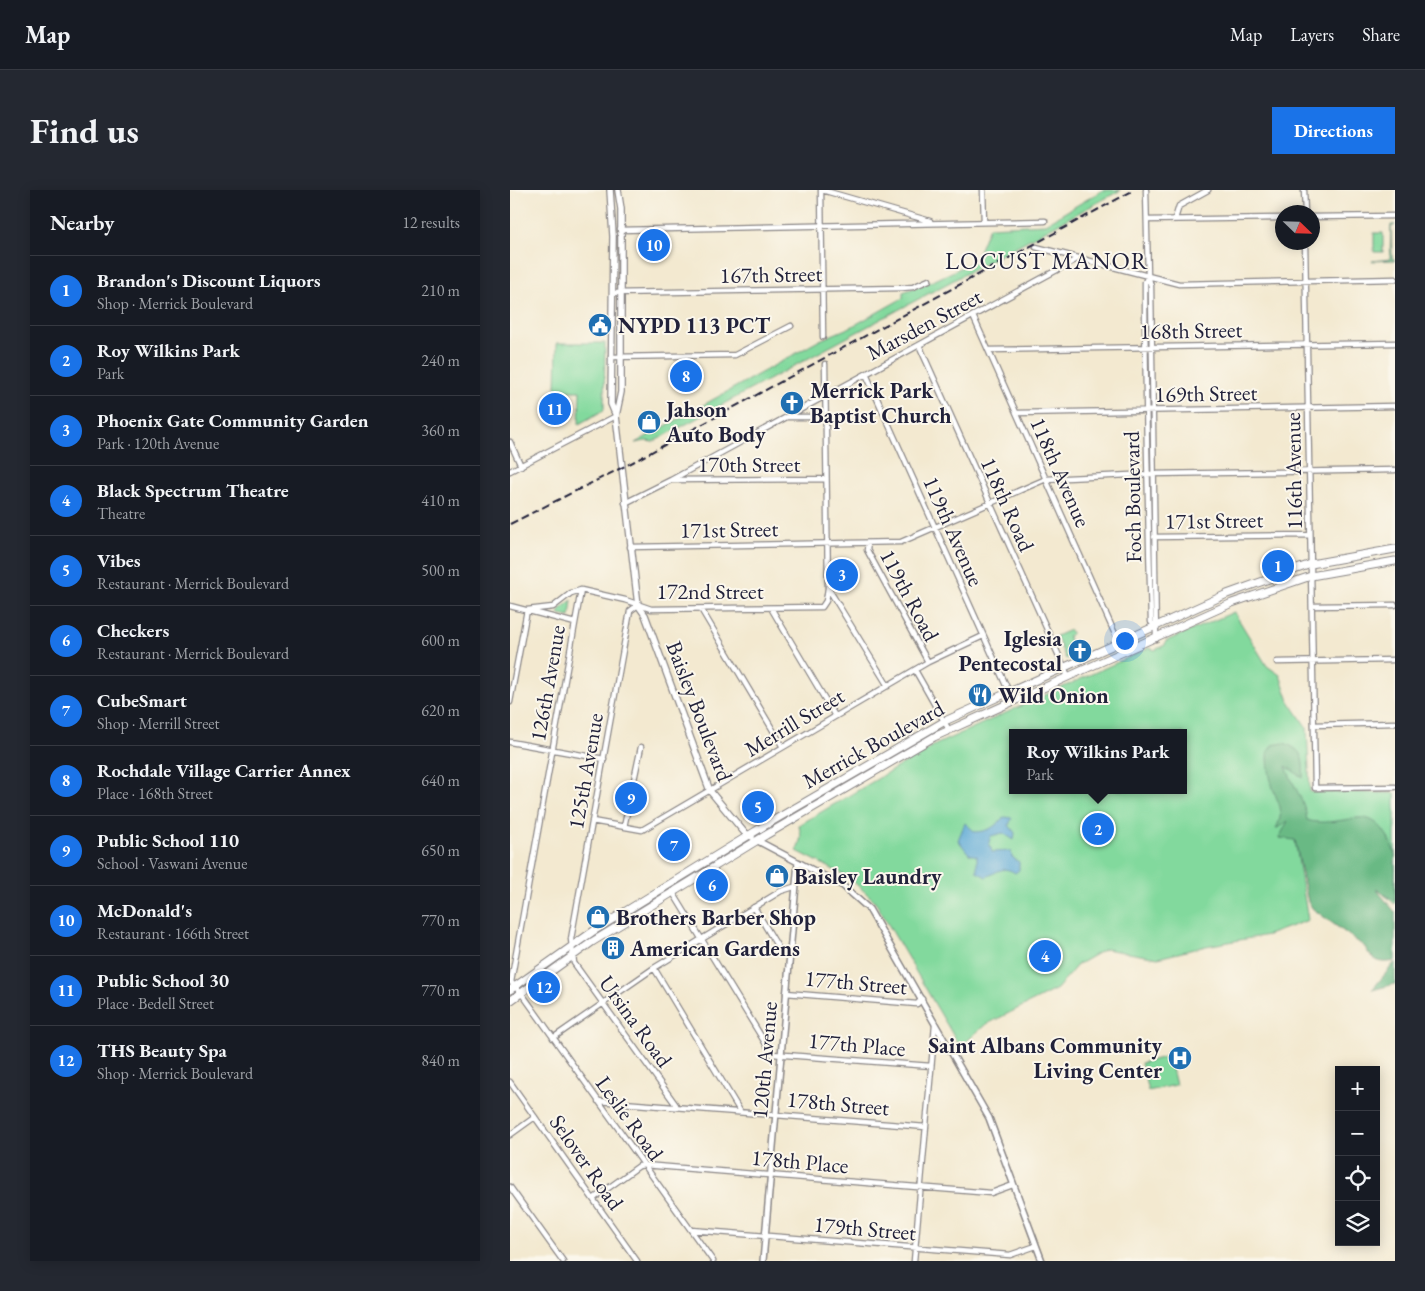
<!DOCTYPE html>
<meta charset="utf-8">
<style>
:root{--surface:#171b24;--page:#242831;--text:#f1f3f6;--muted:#9ea1a6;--line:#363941;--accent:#1a73e8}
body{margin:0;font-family:"EB Garamond",serif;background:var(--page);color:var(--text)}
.controls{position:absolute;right:15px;bottom:15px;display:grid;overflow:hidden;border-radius:0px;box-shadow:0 2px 12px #0003}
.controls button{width:45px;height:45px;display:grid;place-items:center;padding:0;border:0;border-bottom:1px solid var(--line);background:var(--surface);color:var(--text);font:25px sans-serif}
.compass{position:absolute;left:765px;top:15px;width:45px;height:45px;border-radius:50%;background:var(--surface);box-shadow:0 2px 12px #0003;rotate:113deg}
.you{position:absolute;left:614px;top:450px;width:18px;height:18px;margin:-12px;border:4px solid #fff;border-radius:50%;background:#1a73e8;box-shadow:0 0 0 8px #1a73e833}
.badge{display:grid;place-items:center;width:32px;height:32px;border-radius:50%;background:var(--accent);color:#fff;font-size:16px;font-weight:700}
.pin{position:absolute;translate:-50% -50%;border:2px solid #fff;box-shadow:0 1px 5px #0006}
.popup{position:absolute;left:499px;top:539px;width:178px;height:65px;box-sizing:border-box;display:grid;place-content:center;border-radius:0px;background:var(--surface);filter:drop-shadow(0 1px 4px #0005);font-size:16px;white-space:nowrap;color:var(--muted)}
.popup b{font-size:19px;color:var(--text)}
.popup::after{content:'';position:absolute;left:50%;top:100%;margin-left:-10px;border:10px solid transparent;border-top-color:var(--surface)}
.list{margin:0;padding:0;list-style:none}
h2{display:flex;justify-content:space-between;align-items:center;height:65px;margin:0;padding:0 20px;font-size:21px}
h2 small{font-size:16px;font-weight:400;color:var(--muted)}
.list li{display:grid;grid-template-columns:32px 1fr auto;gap:15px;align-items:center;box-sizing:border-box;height:70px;padding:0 20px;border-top:1px solid var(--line)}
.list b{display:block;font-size:19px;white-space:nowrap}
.list p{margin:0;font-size:16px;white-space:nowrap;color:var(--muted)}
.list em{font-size:16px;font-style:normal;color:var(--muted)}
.icon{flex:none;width:28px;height:28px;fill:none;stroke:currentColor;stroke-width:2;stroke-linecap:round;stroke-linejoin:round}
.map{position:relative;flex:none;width:885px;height:1071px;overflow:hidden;border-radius:0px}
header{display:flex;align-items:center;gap:30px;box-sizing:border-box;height:70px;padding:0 25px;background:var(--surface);border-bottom:1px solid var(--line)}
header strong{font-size:24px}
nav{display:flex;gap:28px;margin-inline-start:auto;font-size:18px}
.intro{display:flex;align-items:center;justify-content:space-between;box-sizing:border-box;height:120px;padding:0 30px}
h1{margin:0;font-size:35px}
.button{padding:12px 22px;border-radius:0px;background:var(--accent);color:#fff;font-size:18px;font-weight:700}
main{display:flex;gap:30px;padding:0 30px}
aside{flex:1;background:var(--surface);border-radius:0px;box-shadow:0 2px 12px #0003}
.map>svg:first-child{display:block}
</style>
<header>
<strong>Map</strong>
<nav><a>Map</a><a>Layers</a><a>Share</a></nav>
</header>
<div class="intro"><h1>Find us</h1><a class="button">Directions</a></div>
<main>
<aside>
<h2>Nearby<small>12 results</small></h2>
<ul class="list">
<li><span class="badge">1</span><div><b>Brandon's Discount Liquors</b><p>Shop · Merrick Boulevard</p></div><em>210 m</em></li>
<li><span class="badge">2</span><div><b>Roy Wilkins Park</b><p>Park</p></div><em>240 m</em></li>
<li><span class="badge">3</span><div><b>Phoenix Gate Community Garden</b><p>Park · 120th Avenue</p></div><em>360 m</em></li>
<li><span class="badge">4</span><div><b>Black Spectrum Theatre</b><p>Theatre</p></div><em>410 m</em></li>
<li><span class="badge">5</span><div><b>Vibes</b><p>Restaurant · Merrick Boulevard</p></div><em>500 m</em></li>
<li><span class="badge">6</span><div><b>Checkers</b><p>Restaurant · Merrick Boulevard</p></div><em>600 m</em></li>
<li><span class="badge">7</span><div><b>CubeSmart</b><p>Shop · Merrill Street</p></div><em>620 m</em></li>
<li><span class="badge">8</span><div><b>Rochdale Village Carrier Annex</b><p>Place · 168th Street</p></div><em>640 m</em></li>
<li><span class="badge">9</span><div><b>Public School 110</b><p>School · Vaswani Avenue</p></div><em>650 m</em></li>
<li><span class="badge">10</span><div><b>McDonald's</b><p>Restaurant · 166th Street</p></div><em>770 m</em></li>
<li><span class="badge">11</span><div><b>Public School 30</b><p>Place · Bedell Street</p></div><em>770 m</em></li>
<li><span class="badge">12</span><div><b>THS Beauty Spa</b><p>Shop · Merrick Boulevard</p></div><em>840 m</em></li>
</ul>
</aside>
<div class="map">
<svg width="885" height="1071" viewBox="0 0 885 1071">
<rect width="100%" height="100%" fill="#fbf7ec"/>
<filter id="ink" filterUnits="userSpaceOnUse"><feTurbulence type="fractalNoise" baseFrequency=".02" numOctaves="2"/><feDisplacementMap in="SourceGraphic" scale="10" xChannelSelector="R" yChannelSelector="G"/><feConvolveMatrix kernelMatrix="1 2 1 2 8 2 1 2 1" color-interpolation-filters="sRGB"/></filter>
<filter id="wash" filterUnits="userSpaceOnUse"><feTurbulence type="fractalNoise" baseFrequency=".0096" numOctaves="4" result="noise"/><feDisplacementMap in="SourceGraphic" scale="20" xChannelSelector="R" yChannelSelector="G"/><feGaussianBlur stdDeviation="1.12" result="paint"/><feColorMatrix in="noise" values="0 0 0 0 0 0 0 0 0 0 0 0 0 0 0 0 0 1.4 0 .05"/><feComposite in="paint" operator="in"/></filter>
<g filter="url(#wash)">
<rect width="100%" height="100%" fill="#f3e9d0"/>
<path fill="#82d99d" stroke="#527e6c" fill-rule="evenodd" d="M593,0H611L143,252L136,251L125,253L310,150L343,136L393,108V102L423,91L465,71L479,37L535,34Z
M881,35H885L881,37L882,68L885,70L862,71L880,69Z
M864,43H873V62H864Z
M47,153H95L94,220L69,234L70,201H46Z
M328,374H341L328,396Z
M62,410L60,427L50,425L49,420Z
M724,422L757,476L770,485L779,511L797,538L800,602L885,603V714L809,650H785L798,730L758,745L696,756L648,768L595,759L567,775L547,799L475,835L450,857L364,710L338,687L287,661L291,647L289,635L425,555L639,458L645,460L655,455L656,451ZM503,543H673V600H503Z
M560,440L562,444L558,446L566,464L556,469L546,446Z
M659,866L666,895L638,901L631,873Z"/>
<path fill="#69b984" stroke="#466e60" d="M774,553C793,560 794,568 793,588L776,576C782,595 795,610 797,630C810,635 832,630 847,628C868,625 880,647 885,665C885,678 885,697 885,711L866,699L885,722V771C870,774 862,771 855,757L803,719L798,712L785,650L769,648L778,631L766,639C775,618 769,617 763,598C759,586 758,574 758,562L762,555Z
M885,772V794L862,800Z"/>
<path fill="#5ca9d5" stroke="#3f6688" d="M494,627L502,628L499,635L505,643L504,650L493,643L481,646L479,652L482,662L501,661L502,667L509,672V680L505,683C493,675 488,682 476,687L467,682V666L459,664L448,650L455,633L465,642C480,641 484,637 494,627Z"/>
</g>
<g filter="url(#ink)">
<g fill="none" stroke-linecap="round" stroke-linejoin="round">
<g stroke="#8a8686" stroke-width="7">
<path id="minor" d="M311,0L313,147
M312,0L420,31
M473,0L474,32
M636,0L638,86L635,92C635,205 638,319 641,432L645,436
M794,0L795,22
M802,27L885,26
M665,29L669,16L698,0
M637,30L772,28
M110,40L535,31
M795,52L805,598L885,597
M526,57L669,94L885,89
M638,86L641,96L646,449
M103,103L392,98L403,97L419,90
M463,126L609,453
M409,155L558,486
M478,160L885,153
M101,167L225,165L281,136
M356,184L503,511
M507,223L885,216
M278,227H316
M0,252L11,276
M0,281L106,226
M163,290L316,289
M115,313L161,290L569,68
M644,347L800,345
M358,353L357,360L418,472
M120,357L391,352L536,289L641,284L885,280
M318,398L378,496
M71,400L1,792L15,808L203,1071
M128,415L120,421L61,749L64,773L166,915
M0,416L65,433
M802,416L885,415
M261,418L325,526
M191,419L273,557
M17,420L43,417L61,403L71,400L115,410L141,419L312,417L316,411L318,398L315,174
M767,472L885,470
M405,480L439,540
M0,512L17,420
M804,535L885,533
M0,552L94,569
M82,631L132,640L418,472L473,446
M114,637L131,557
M162,701L262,864L421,876
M244,717L269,759L279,764
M144,778L230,921
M276,803L407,814L412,809
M43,848L144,778L271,701L284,697
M0,892L127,1071
M88,911L416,937
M0,945L25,927
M0,997L53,1071
M83,1009L129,976L134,975L481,1003L503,995
M181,1040L500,1065L526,1056
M404,1071L425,835"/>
</g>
<g stroke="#8a8686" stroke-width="8">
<path id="tertiary" d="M248,651L333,696L359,719L479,928L532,1071
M253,1071L288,672"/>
</g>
<g stroke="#8a8686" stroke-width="8">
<path id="secondary" d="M100,0L103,46L101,214L106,226L128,415L135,425L200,601L234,642L242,647
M106,226L111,202V19L108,0"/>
</g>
<g stroke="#8a8686" stroke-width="9">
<path id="primary" d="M0,800L85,740L254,636L435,531L717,404L801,374L885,359
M0,811L82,752L256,645L424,547L722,413L801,386L885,371"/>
</g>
<use href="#minor" stroke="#fff" stroke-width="4.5"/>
<use href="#tertiary" stroke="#fff" stroke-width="5"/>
<use href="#secondary" stroke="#fff" stroke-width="5.5"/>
<use href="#primary" stroke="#fff" stroke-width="7"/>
<path stroke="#22223b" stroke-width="2" stroke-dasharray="8 4" stroke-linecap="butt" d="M0,334L123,272L624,0"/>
</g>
</g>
<defs>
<g id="civic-disc" transform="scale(1.25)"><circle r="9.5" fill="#1f6fb2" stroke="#fbf7ec"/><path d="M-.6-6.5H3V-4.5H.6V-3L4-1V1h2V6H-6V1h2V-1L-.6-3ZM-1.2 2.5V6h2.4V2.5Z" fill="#fff"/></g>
<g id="church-disc" transform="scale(1.25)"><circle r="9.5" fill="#1f6fb2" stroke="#fbf7ec"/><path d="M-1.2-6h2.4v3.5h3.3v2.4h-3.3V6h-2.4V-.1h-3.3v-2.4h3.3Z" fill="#fff"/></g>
<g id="shop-disc" transform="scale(1.25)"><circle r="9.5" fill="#1f6fb2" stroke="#fbf7ec"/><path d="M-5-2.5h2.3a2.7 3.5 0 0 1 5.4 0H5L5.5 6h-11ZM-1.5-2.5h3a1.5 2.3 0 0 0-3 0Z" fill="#fff"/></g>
<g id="restaurant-disc" transform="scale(1.25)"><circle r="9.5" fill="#1f6fb2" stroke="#fbf7ec"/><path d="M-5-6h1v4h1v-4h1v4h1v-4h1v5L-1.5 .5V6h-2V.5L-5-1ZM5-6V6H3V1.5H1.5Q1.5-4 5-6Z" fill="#fff"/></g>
<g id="building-disc" transform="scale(1.25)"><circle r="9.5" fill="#1f6fb2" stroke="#fbf7ec"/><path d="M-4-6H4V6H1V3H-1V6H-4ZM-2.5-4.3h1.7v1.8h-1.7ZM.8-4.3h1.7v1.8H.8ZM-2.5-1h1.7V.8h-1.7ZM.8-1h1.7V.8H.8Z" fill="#fff"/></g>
<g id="hospital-disc" transform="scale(1.25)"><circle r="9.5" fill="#1f6fb2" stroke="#fbf7ec"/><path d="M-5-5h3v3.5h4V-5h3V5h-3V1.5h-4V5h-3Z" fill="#fff"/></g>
</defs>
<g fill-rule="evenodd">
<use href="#civic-disc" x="90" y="135"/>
<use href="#church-disc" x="282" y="213"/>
<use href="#shop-disc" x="139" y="232"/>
<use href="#church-disc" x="570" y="461"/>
<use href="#restaurant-disc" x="470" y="505"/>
<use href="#shop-disc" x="267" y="686"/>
<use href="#shop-disc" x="88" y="727"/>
<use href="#building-disc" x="103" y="758"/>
<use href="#hospital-disc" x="670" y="868"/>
</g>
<g text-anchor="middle" stroke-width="4" stroke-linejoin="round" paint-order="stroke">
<g font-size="22" fill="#22223b" stroke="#fbf7ec">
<text transform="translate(261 84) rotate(-1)" y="8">167th Street</text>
<text transform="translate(414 134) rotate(-28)" y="8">Marsden Street</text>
<text transform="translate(681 140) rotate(-1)" y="8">168th Street</text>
<text transform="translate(696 203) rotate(-1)" y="8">169th Street</text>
<text x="239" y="282">170th Street</text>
<text transform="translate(783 281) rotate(-91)" y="8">116th Avenue</text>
<text transform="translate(551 282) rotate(66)" y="8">118th Avenue</text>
<text transform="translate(622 307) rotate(-91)" y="8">Foch Boulevard</text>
<text transform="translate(498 314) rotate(66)" y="8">118th Road</text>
<text transform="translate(704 330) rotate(-1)" y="8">171st Street</text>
<text transform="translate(219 339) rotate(-1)" y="8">171st Street</text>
<text transform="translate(444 341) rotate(66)" y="8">119th Avenue</text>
<text x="200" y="409">172nd Street</text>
<text transform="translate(400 405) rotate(62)" y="8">119th Road</text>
<text transform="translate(37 493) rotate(-80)" y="8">126th Avenue</text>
<text transform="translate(190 521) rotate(69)" y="8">Baisley Boulevard</text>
<text transform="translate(284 532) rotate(-31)" y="8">Merrill Street</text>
<text transform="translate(363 554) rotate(-29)" y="8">Merrick Boulevard</text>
<text transform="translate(75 581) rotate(-80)" y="8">125th Avenue</text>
<text transform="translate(346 792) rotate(5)" y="8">177th Street</text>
<text transform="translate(126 831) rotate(54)" y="8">Ursina Road</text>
<text transform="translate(347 854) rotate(5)" y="8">177th Place</text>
<text transform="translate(254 870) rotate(-85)" y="8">120th Avenue</text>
<text transform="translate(328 913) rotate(5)" y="8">178th Street</text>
<text transform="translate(120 928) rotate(54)" y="8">Leslie Road</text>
<text transform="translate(290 971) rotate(5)" y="8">178th Place</text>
<text transform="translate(77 972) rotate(55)" y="8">Selover Road</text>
<text transform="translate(355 1038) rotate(5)" y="8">179th Street</text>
</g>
<g font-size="22" font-weight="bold" fill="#22223b" stroke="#fbf7ec" text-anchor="start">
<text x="108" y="143">NYPD 113 PCT</text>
<text x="300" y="208">Merrick Park<tspan x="300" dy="25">Baptist Church</tspan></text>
<text x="156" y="227">Jahson<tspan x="156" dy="25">Auto Body</tspan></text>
<text x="552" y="456" text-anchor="end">Iglesia<tspan x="552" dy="25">Pentecostal</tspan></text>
<text x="488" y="513">Wild Onion</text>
<text x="284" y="694">Baisley Laundry</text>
<text x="106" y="735">Brothers Barber Shop</text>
<text x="120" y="766">American Gardens</text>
<text x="652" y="863" text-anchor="end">Saint Albans Community<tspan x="652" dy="25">Living Center</tspan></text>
</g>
<g font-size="24" letter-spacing="1" fill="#22223b" stroke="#fbf7ec">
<text x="537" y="79">LOCUST MANOR</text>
</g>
</g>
</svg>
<div class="controls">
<button>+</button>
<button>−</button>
<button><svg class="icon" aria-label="locate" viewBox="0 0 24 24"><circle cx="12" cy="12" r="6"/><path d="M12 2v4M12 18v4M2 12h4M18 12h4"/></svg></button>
<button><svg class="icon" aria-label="layers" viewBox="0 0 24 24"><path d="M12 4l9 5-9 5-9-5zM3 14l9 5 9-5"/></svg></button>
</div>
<svg class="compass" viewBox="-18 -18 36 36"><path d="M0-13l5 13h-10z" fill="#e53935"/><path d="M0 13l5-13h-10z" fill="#9ea1a6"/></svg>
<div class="you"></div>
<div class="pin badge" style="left:768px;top:376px">1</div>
<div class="pin badge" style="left:588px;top:639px">2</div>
<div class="popup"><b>Roy Wilkins Park</b>Park</div>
<div class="pin badge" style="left:332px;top:385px">3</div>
<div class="pin badge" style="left:535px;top:766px">4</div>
<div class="pin badge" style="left:248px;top:617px">5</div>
<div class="pin badge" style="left:202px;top:695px">6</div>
<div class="pin badge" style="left:164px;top:655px">7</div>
<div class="pin badge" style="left:176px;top:186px">8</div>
<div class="pin badge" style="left:121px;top:608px">9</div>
<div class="pin badge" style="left:144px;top:55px">10</div>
<div class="pin badge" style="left:45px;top:219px">11</div>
<div class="pin badge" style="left:34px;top:797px">12</div>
</div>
</main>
